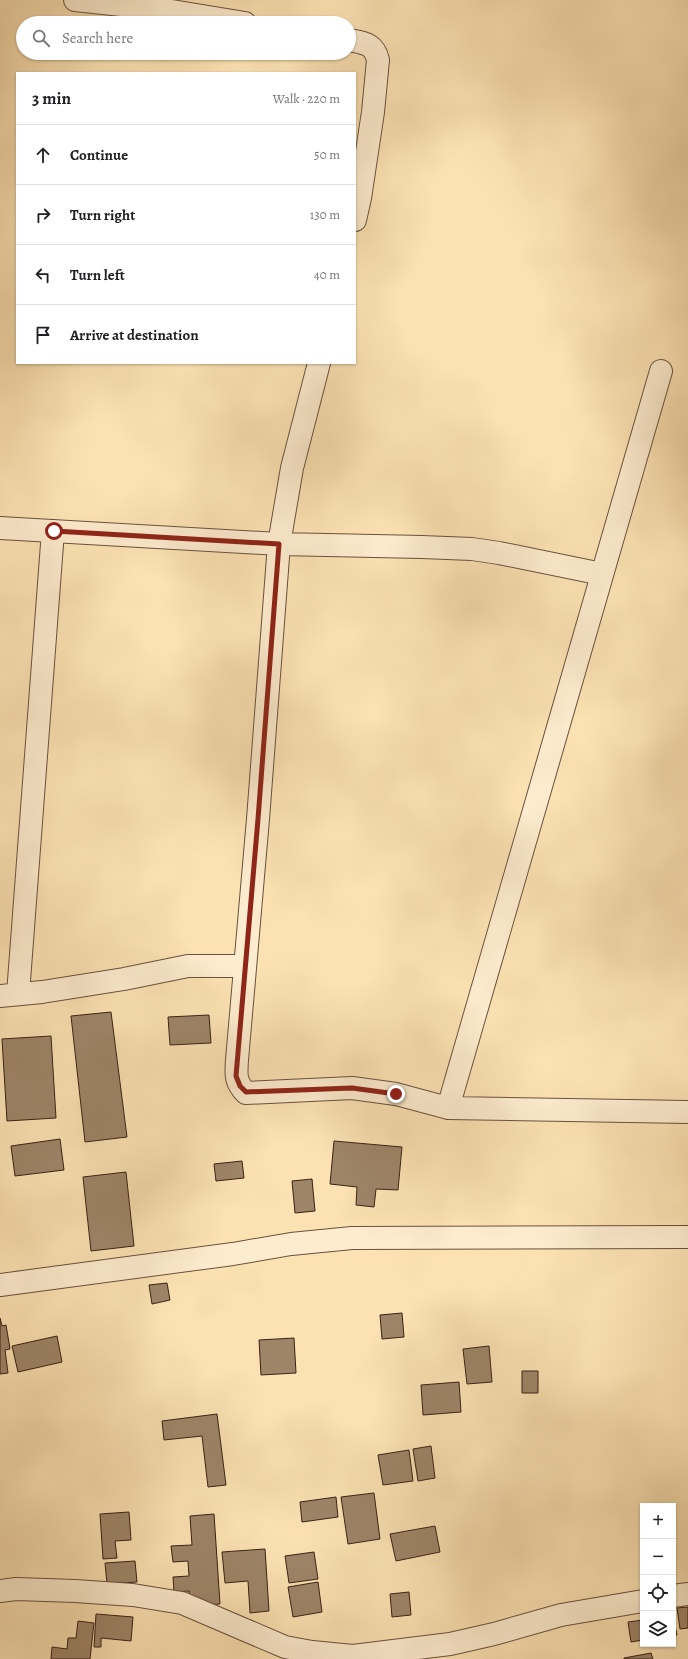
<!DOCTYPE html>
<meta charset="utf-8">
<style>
:root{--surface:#fff;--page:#f6f6f6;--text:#202124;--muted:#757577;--line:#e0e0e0}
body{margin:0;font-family:Alegreya,serif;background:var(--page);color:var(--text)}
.controls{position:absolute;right:12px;bottom:12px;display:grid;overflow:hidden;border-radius:0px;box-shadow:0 1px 3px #0004}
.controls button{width:36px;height:36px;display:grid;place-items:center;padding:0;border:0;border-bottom:1px solid var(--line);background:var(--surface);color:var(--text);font:20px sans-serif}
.stop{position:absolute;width:12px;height:12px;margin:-9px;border:3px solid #8f2418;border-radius:50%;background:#fff}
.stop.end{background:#8f2418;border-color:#fff;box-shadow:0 1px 4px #0008}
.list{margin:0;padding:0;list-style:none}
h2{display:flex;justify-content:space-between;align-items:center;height:52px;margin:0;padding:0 16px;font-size:17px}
h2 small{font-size:13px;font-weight:400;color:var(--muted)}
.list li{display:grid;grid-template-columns:26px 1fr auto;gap:12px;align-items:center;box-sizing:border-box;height:60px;padding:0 16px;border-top:1px solid var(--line)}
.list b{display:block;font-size:15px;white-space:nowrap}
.list em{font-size:13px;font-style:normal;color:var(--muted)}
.icon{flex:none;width:22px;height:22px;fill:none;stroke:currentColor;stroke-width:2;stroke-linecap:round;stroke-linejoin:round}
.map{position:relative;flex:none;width:688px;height:1659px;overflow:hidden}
.search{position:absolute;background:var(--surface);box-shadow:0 1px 3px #0004;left:16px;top:16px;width:340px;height:44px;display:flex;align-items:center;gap:10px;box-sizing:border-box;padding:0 14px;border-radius:22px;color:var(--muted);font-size:15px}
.panel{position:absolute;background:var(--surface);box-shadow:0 1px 3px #0004;left:16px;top:72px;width:340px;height:292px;border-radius:0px}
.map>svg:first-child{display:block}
</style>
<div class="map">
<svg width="688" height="1659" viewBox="0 0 688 1659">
<rect width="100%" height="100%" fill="#fce2b3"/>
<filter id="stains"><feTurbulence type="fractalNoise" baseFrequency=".005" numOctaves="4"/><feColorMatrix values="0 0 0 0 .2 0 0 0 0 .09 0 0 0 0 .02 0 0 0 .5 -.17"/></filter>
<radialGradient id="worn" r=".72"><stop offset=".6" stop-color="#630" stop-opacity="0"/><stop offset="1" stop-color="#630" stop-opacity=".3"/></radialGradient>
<path fill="#9e8568" stroke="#382117" d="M111,1012L127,1137L85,1142L71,1016Z
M209,1015L211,1043L170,1045L168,1017Z
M51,1036L56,1118L7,1121L2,1039Z
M60,1139L64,1170L15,1176L11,1146Z
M334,1141L402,1147L398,1190L376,1189L374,1207L356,1205L357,1187L330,1184Z
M242,1161L244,1178L216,1181L214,1164Z
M126,1172L134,1246L91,1251L83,1177Z
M312,1179L315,1211L295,1213L292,1181Z
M167,1283L170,1300L152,1304L149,1285Z
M402,1313L404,1337L382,1339L380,1315Z
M0,1318L2,1326L6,1325L10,1349L5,1350L8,1373L0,1374Z
M57,1336L62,1362L18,1372L12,1346Z
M294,1338L296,1373L261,1375L259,1340Z
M489,1346L492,1382L467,1384L463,1349Z
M522,1371H538V1393H522Z
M459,1382L461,1412L423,1415L421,1385Z
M217,1414L226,1485L208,1487L202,1436L164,1440L162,1421Z
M431,1446L435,1478L418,1481L413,1449Z
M409,1450L413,1481L383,1485L378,1455Z
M374,1493L380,1539L348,1544L341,1497Z
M336,1497L338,1517L302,1522L300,1502Z
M129,1512L131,1540L115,1541L117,1558L103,1559L100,1514Z
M214,1514L220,1604L190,1606L189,1591L174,1592L173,1577L189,1576L188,1561L173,1562L171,1546L192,1545L190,1516Z
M435,1526L440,1552L396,1561L390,1534Z
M265,1549L269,1611L250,1613L248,1581L225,1583L222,1552Z
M314,1552L318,1579L289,1583L285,1556Z
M135,1561L137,1582L107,1584L105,1563Z
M318,1582L322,1612L293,1617L288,1587Z
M409,1592L411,1615L392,1617L390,1594Z
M688,1607V1628L680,1629L677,1608Z
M96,1614L133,1617L131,1641L101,1638V1647H94Z
M673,1616L677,1635H673Z
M643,1620V1640L631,1642L628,1622Z
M78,1621L94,1623L90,1659H51L52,1647L67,1649L68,1638H76Z
M651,1653L653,1659H624V1658Z"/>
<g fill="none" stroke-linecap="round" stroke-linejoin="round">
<g stroke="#69513e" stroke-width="24">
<path id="minor" d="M75,0L159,9L245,23
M349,40C364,43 374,43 378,60L373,112L360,198L355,220
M319,363L292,468L279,544L258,819L237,1060C236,1074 235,1082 246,1093L352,1088L396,1094L448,1108L688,1112
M0,528L279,544L422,547L472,549L499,553L602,574
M18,994L53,531
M0,996L42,992L124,979L188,966H245
M448,1108L661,371
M0,1285L233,1254L291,1244L352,1238L688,1237
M0,1591L16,1589L75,1591L133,1595L182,1603L285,1647L312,1652L353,1656L450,1644L494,1634L561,1615L643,1601
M673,1596L688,1594"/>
</g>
<use href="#minor" stroke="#fdecce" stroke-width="22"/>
</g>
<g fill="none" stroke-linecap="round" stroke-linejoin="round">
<path stroke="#8f2418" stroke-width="5" d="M54,531L279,544L258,819L236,1076L240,1086L246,1092L352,1088L396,1094"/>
</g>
<rect width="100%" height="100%" filter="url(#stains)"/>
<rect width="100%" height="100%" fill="url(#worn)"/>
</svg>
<div class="controls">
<button>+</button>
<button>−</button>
<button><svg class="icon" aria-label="locate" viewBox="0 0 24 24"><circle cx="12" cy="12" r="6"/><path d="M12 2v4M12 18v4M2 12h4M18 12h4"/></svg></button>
<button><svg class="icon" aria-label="layers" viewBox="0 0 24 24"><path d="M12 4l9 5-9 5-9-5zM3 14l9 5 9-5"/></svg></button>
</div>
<div class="stop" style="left:54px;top:531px"></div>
<div class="stop end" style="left:396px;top:1094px"></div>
<div class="search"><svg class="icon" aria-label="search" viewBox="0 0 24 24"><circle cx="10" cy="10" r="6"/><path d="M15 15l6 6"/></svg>Search here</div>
<section class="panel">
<h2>3 min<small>Walk · 220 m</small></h2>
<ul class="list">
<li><svg class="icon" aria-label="ahead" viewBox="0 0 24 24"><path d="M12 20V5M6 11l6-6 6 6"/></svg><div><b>Continue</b></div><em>50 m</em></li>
<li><svg class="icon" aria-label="right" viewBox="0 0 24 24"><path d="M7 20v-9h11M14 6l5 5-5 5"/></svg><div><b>Turn right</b></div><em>130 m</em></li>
<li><svg class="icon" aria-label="left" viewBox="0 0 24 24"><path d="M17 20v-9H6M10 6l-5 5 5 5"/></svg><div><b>Turn left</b></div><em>40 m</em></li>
<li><svg class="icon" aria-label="arrive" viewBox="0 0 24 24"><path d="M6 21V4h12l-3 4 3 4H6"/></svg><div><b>Arrive at destination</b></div></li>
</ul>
</section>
</div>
